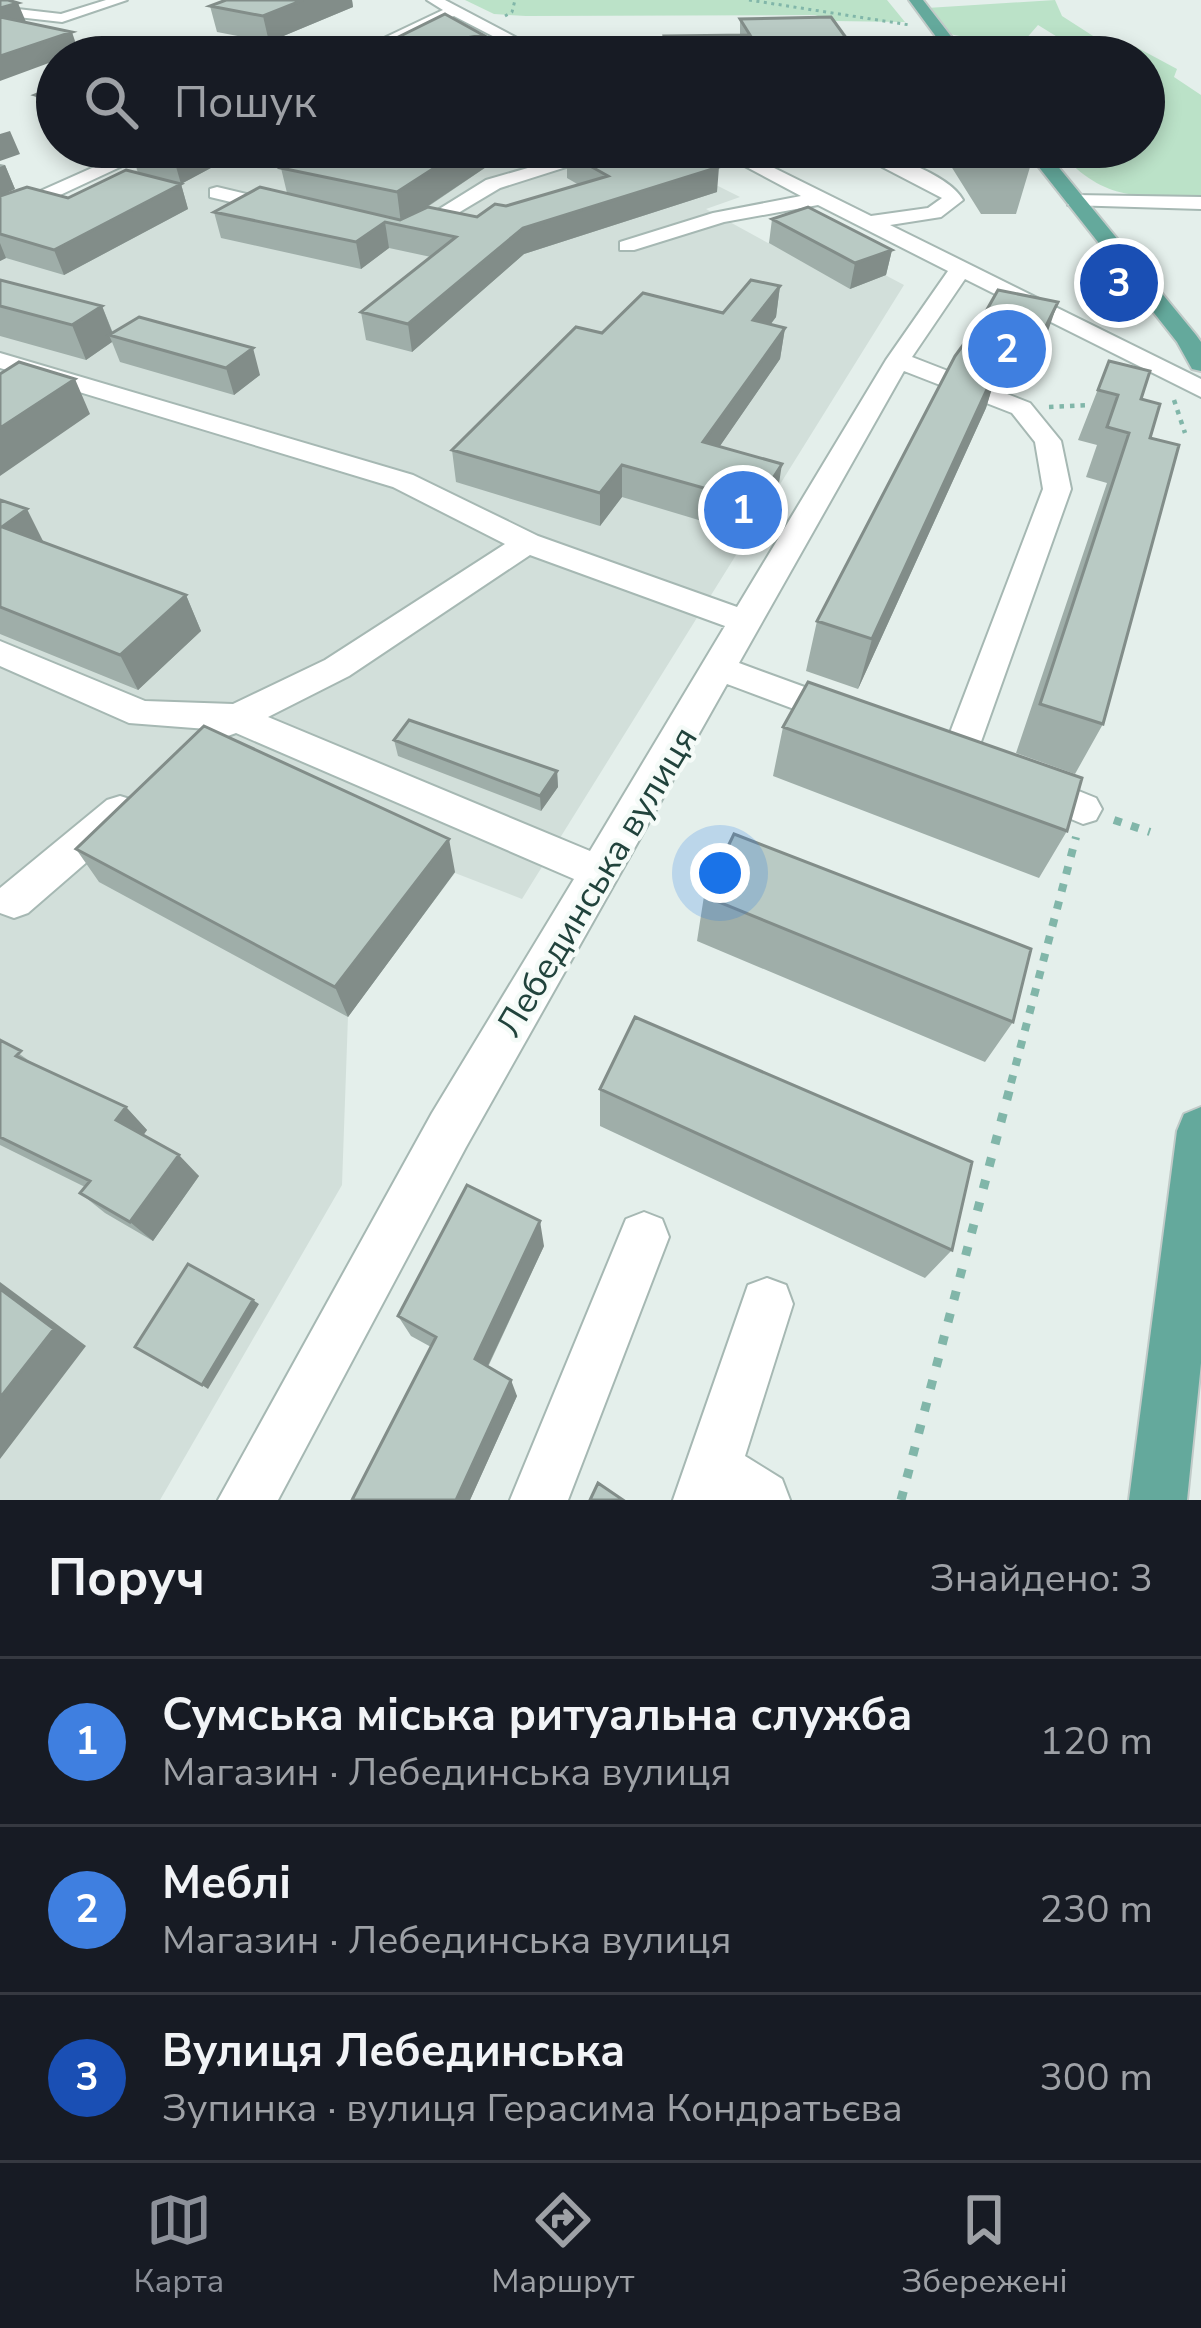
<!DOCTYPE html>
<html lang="uk">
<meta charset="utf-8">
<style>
:root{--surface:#171b24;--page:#242831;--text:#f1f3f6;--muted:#9ea1a6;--line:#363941;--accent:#8c9099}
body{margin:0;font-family:"Nunito Sans",sans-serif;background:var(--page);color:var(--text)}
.you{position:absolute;left:720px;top:873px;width:42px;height:42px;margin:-30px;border:9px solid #fff;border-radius:50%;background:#1a73e8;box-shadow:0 0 0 18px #1a73e833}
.badge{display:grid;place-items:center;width:78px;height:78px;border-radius:50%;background:var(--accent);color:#fff;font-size:39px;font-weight:700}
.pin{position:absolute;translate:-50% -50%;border:6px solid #fff;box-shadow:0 3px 12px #0006}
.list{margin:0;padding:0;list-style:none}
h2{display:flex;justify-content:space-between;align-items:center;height:156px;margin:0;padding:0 48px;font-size:51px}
h2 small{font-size:39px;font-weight:400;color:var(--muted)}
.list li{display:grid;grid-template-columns:78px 1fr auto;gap:36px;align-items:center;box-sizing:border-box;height:168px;padding:0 48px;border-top:3px solid var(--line)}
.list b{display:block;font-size:45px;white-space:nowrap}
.list p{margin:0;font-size:39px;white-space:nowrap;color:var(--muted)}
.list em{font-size:39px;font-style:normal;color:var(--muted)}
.icon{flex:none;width:66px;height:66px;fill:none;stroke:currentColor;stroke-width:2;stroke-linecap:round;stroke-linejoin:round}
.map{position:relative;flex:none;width:1201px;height:1500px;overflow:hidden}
.search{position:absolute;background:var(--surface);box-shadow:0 6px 18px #0003;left:36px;right:36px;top:36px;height:132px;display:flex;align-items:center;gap:30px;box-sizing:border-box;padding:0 42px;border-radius:66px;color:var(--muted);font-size:45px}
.sheet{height:660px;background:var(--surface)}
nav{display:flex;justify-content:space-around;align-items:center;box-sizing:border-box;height:168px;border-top:3px solid var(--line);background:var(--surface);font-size:33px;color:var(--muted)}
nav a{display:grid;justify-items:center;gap:6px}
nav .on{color:var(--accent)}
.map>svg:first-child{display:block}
</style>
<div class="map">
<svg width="1201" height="1500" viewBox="0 0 1201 1500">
<rect width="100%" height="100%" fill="#e4efeb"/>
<path fill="#d2dfda" d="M180,147H632L710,189L718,186L740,197L706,209L768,243L804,232L904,285L522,899L455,873L348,1016L342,1185L160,1500H0V240Z"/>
<path fill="#bbe2c8" d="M465,0H887L905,22L833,21L815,15L526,16L494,14Z
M1055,0L1062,16L1104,43L1072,46L1038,25L1025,40L1037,57H986L981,40L949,34L927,8Z
M1136,47L1177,69L1174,77L1201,95V200C1132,194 1104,203 1055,147H1144V57H1103L1093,49Z"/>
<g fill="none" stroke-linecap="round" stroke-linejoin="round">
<g stroke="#a6b8b3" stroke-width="4">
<path id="minor" d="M106,0H127L62,22L0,15V7L61,14Z
M427,0H445L553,57H533L454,16L365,57H344L443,10Z
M139,147H163L0,223V209Z
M600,147H629L500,188L416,238L399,234L486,180Z
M709,147H732L871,216L928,208L942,198L844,147C874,147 949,173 963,200L941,217L890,225L1201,379V397L965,279L912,357L1030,403L1061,441L1071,489L972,767C953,773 926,765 916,747L921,737L934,733L948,738L1043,489L1035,442L1012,413L904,371L739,663L854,705L859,714L854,723L842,727L727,684L466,1147L278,1500H218L432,1113L574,879L236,733L222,738L207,729L129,723L0,666V641L145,701L233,704L325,660L505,544L393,487L0,368V353L413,475L538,536L737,607L886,360L948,271L818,205L724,222L634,250H620V242L713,213L801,196ZM530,555L725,626L590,851L268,717L349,676Z
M217,187L292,205L295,209L285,215L210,197V189Z
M1075,195L1201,197V209L1068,205V197Z
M1029,771L1096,798L1102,809L1096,820L1083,824L1016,796L1010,786L1016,776Z
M120,796L133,800L139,811L133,822L28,913L14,918L0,913V888L107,800Z
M644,1212L662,1219L669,1237L568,1500H510L626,1219Z
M767,1278L786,1285L793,1304L745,1456L782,1479L790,1500H673L748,1285Z"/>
</g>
<g stroke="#c1cac8" stroke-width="4">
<path id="major" d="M909,0H923L967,57H951Z
M1023,147H1042L1196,335L1201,342V371L1192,369L1177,342Z
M1201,1107V1363L1187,1500H1129L1177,1131L1184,1114Z"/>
</g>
<path stroke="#81b6a9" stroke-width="3" stroke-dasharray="3 4.5" stroke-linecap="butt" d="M749,0L910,25
M505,16L512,12L515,0"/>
<path stroke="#81b6a9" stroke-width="4.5" stroke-dasharray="4.5 6" stroke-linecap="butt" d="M1112,319L1140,314
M1174,400L1185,433
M1049,407L1091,405"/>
<path stroke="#81b6a9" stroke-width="8" stroke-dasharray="8 10" stroke-linecap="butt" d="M1114,820L1150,832
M1011,1083L1076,837"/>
<path stroke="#81b6a9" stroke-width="9" stroke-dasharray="9 14" stroke-linecap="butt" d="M901,1500L1012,1080"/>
<use href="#minor" fill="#fff" fill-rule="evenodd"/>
<use href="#major" fill="#64a99c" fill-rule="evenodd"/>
</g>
<path fill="#9faea9" d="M226,0H352L353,7L269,42L217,32L210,6Z
M740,19L860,57H664V36L740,35Z
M57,86V121L43,117L35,95Z
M250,147L181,184L188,209L64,275L6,258L0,261V164L5,165L15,189L2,195L68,198L138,173L132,153Z
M318,147H497L498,159L426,208L477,217L579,185L567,178V153L717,192L524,254L412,352L366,340L361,312L431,257L389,248L361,269L221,238L214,212L287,193L281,168Z
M769,147H827V149L794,159Z
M939,147H1025L1033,157L1016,214H981Z
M772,219L892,250L886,275L850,289L769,243Z
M0,280L102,306L113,333L260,375L234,395L120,362L112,342L86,360L0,336Z
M780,286L776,317L771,324L785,328L780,359L719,447L777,496L752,536L622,497L600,526L456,482L452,450L602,333L723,313Z
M972,336L1046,337L1023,384L999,378L996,385L993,384L986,408L858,689L806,671L817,621L969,347Z
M1109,361L1141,399L1150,438L1103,724L1075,774L1016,753L1107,483L1086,477L1097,445L1078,440Z
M0,500L44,542L186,595L201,631L138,690L0,634Z
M783,727L1067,831L1039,878L773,776Z
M394,740L557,771L558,787L541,811L398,756Z
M76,849L455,872L348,1017L99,882Z
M704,896L1013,1022L985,1062L697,941Z
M0,1040L35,1065L126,1107L147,1130L143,1135L199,1176L153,1241L105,1213L80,1193L85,1187L0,1145Z
M600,1089L952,1250L925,1278L600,1126Z
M544,1246L488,1367L517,1396L470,1500H352L431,1347L411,1336L398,1316Z"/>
<path fill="#828d89" d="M303,0H352L353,7L269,42L263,16Z
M18,3L26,22L0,31V8Z
M72,32L79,53L67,57H57V60L0,81V56Z
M10,131L20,154L0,161V134Z
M206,147H250L181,184L175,163Z
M467,147H497L498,159L401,224L397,192Z
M795,147H827V149L794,159Z
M5,165L15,189L2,195L0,206V167Z
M719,167L717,192L524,254L412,352L408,324L523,228Z
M181,184L188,209L64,275L54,250Z
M385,222L389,248L361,269L356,242Z
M0,243L6,258L0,261Z
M892,250L886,275L850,289L855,263Z
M780,286L776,317L750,351L753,320Z
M1058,302L1046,337L1023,384L1035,348Z
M102,306L114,337L109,335L112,342L86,360L72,325Z
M785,328L780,359L700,475L703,442Z
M253,348L260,375L234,395L226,368Z
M1001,359L986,408L858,689L872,639Z
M75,379L90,414L0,476V428Z
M782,464L777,496L752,536L757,503Z
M622,465V497L600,526V493Z
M27,509L45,545L2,527Z
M186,595L201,631L138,690L120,655Z
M557,771L558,787L541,811L540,796Z
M449,839L455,872L348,1017L335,987Z
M126,1107L147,1130L138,1143L116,1120Z
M179,1155L199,1176L153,1241L130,1222Z
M540,1221L544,1246L483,1376L475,1359Z
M0,1282L86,1346L0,1459Z
M253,1300L259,1304L208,1389L202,1385Z
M511,1380L517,1396L470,1500H456Z"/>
<path fill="#b9cac4" stroke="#828d89" stroke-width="3" d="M0,0H8L18,3L0,8Z
M226,0H303L263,16L210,6Z
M445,14L483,35L472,37L510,55L505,57H358Z
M0,17L72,32L0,56Z
M831,17L860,57H669L664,36L750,35L740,19Z
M172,46L227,57H138Z
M57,86V101L35,95Z
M144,147H206L175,163L132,153Z
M318,147H467L397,192L281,168Z
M589,147H678L719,167L523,228L408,324L361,312L456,237L385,222L356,242L214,212L260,187L400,220L428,207L477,217L495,204L506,206L608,176L567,153Z
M990,147H1025L1033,157H997Z
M126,170L181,184L54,250L0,234V196L27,187L68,198Z
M808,207L892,250L855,263L772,219Z
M0,280L102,306L72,325L0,306Z
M751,280L780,286L753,320L785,328L703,442L782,464L757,503L622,465L600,493L452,450L576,327L602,333L643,293L723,313Z
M998,290L1058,302L1035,348L1010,343L1007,350L972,336Z
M139,317L253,348L226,368L109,335Z
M963,345L1001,359L872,639L817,621L955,356Z
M1109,361L1150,371L1141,399L1160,404L1150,438L1179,445L1103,724L1040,704L1129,433L1107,427L1118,395L1098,390Z
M19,362L75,379L0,428V374Z
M0,500L27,509L2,527L186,595L120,655L0,607Z
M808,682L1082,778L1067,831L783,727Z
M409,720L557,771L540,796L394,740Z
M204,726L449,839L335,987L76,849Z
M734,834L1031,949L1013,1022L704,896Z
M635,1017L972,1162L952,1250L600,1089Z
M0,1040L21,1051L16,1056L126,1107L116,1120L179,1155L130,1222L80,1193L90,1181L0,1137Z
M467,1185L540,1221L475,1359L511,1380L456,1500H352L436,1337L398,1316Z
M188,1264L253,1300L202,1385L135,1347Z
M0,1289L54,1329L0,1398Z
M598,1483L623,1500H590Z"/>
<g text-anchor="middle" stroke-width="9" stroke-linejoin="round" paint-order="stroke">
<g font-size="36" fill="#21433c" stroke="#f5fbf8">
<text transform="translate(596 881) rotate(-59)" y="13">Лебединська вулиця</text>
</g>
</g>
</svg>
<div class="you"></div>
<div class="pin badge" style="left:743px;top:510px;background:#3f7fe0">1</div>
<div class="pin badge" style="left:1007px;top:349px;background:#3f7fe0">2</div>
<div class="pin badge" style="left:1119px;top:283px;background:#1a4fb4">3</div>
<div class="search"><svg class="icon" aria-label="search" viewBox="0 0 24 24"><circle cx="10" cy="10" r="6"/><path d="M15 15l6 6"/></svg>Пошук</div>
</div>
<section class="sheet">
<h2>Поруч<small>Знайдено: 3</small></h2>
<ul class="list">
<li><span class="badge" style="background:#3f7fe0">1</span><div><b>Сумська міська ритуальна служба</b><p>Магазин · Лебединська вулиця</p></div><em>120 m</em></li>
<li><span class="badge" style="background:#3f7fe0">2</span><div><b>Меблі</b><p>Магазин · Лебединська вулиця</p></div><em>230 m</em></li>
<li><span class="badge" style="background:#1a4fb4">3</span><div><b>Вулиця Лебединська</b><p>Зупинка · вулиця Герасима Кондратьєва</p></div><em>300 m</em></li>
</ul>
</section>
<nav>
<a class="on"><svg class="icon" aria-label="map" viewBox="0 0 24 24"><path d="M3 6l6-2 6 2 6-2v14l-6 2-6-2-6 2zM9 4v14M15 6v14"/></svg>Карта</a>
<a><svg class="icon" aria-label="directions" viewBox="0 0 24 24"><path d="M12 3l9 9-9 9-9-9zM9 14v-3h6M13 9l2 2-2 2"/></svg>Маршрут</a>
<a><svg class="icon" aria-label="saved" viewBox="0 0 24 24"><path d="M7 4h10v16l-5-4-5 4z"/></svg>Збережені</a>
</nav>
